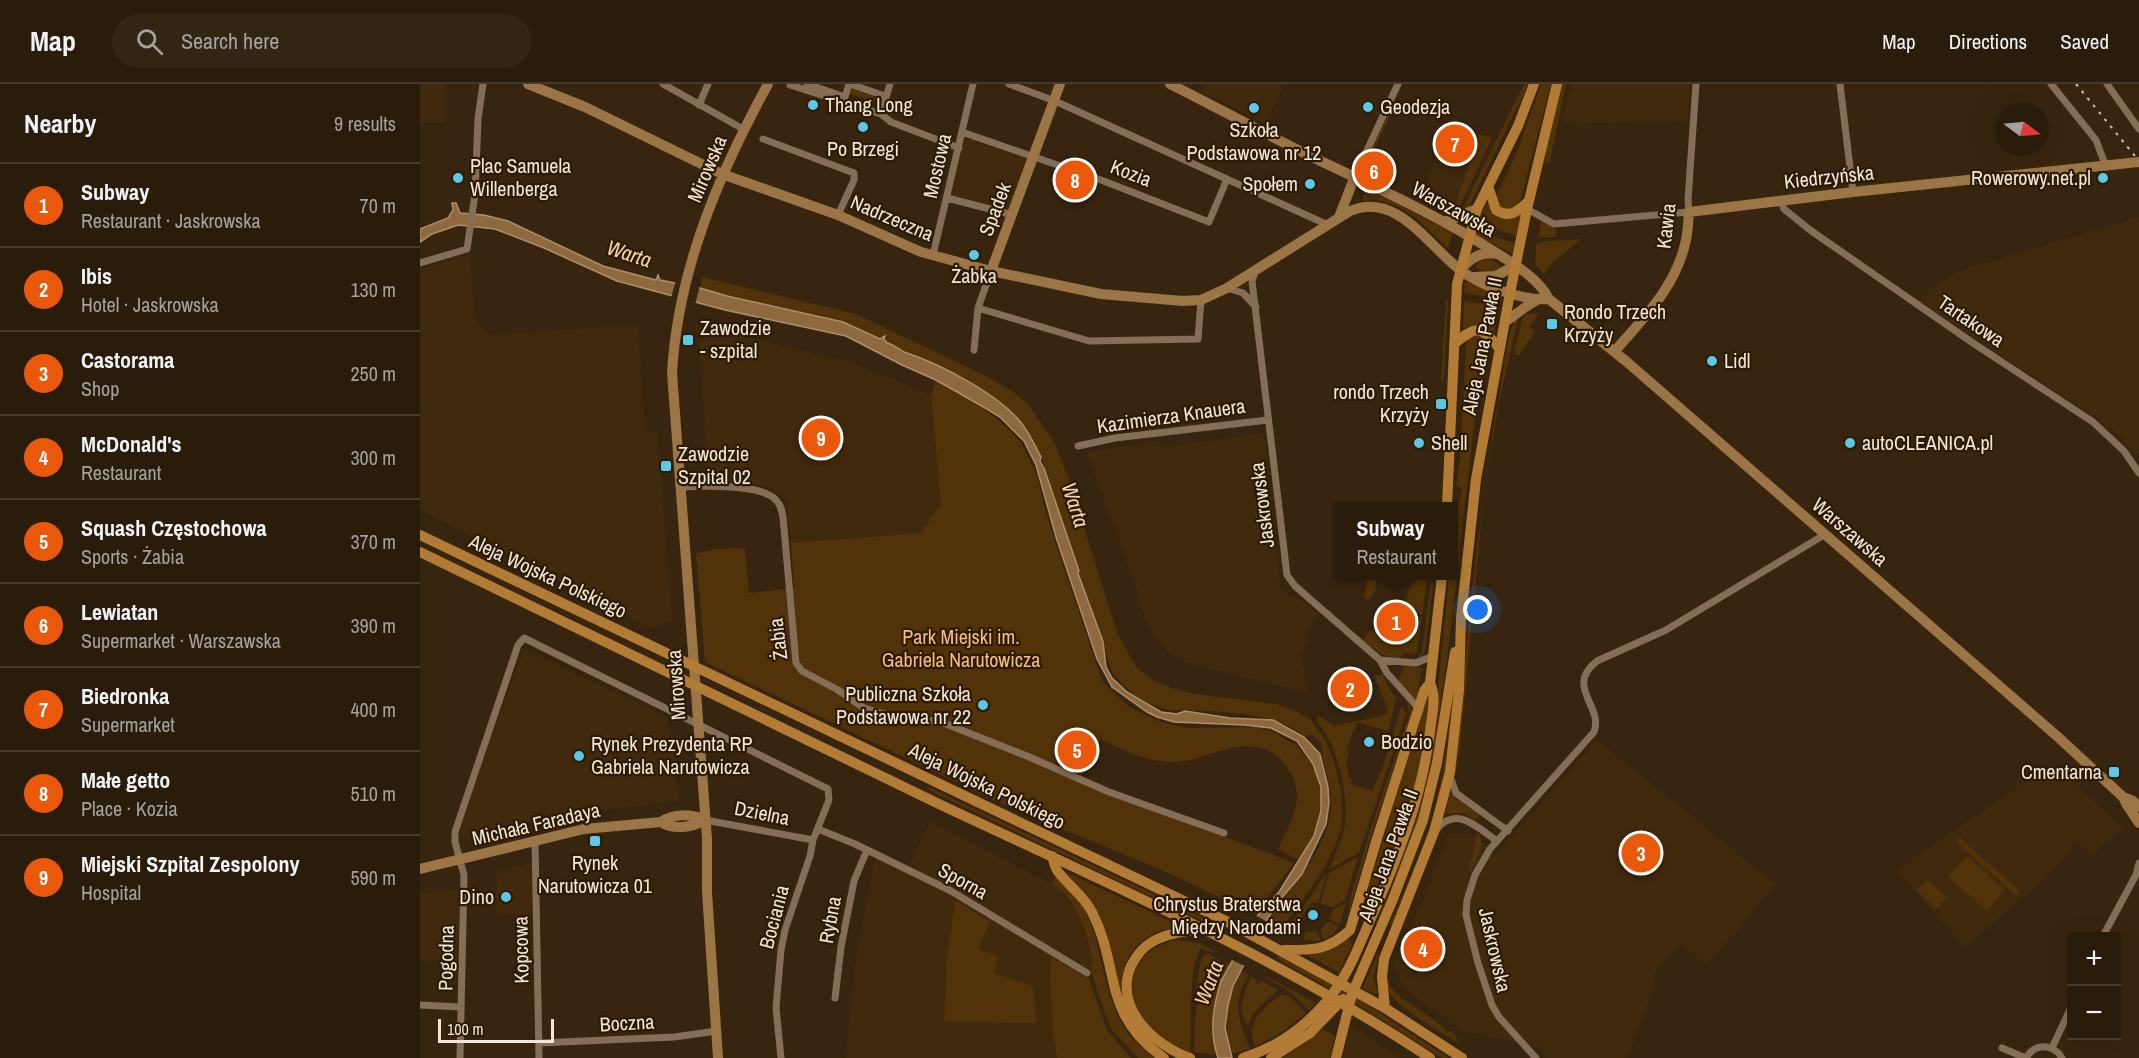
<!DOCTYPE html>
<meta charset="utf-8">
<style>
:root{--surface:#2a1c0b;--page:#322514;--text:#f1f3f6;--muted:#a5a19d;--line:#463a2c;--accent:#ea580c}
body{margin:0;font-family:"Archivo Narrow",sans-serif;background:var(--page);color:var(--text)}
.controls{position:absolute;right:18px;bottom:18px;display:grid;overflow:hidden;border-radius:0px;box-shadow:0 6px 24px #0002}
.controls button{width:54px;height:54px;display:grid;place-items:center;padding:0;border:0;border-bottom:2px solid var(--line);background:var(--surface);color:var(--text);font:30px sans-serif}
.compass{position:absolute;left:1575px;top:18px;width:54px;height:54px;border-radius:50%;background:var(--surface);box-shadow:0 6px 24px #0002;rotate:106deg}
.scale{position:absolute;left:18px;bottom:15px;width:116px;box-sizing:border-box;padding-left:6px;border:3px solid #f2e6d9;border-top:0;font-size:16px;line-height:21px;white-space:nowrap;color:#f2e6d9;-webkit-text-stroke:4px #2d1b05;paint-order:stroke}
.you{position:absolute;left:1058px;top:526px;width:21px;height:21px;margin:-15px;border:4px solid #fff;border-radius:50%;background:#1a73e8;box-shadow:0 0 0 9px #1a73e833}
.badge{display:grid;place-items:center;width:39px;height:39px;border-radius:50%;background:var(--accent);color:#fff;font-size:20px;font-weight:700}
.pin{position:absolute;translate:-50% -50%;border:3px solid #fff;box-shadow:0 2px 6px #0006}
.popup{position:absolute;left:915px;top:418px;width:123px;height:78px;box-sizing:border-box;display:grid;place-content:center;border-radius:0px;background:var(--surface);filter:drop-shadow(0 2px 4px #0005);font-size:20px;white-space:nowrap;color:var(--muted)}
.popup b{font-size:22px;color:var(--text)}
.popup::after{content:'';position:absolute;left:50%;top:100%;margin-left:-12px;border:12px solid transparent;border-top-color:var(--surface)}
.list{margin:0;padding:0;list-style:none}
h2{display:flex;justify-content:space-between;align-items:center;height:78px;margin:0;padding:0 24px;font-size:26px}
h2 small{font-size:20px;font-weight:400;color:var(--muted)}
.list li{display:grid;grid-template-columns:39px 1fr auto;gap:18px;align-items:center;box-sizing:border-box;height:84px;padding:0 24px;border-top:2px solid var(--line)}
.list b{display:block;font-size:22px;white-space:nowrap}
.list p{margin:0;font-size:20px;white-space:nowrap;color:var(--muted)}
.list em{font-size:20px;font-style:normal;color:var(--muted)}
.icon{flex:none;width:33px;height:33px;fill:none;stroke:currentColor;stroke-width:2;stroke-linecap:round;stroke-linejoin:round}
.map{position:relative;flex:none;width:1719px;height:974px;overflow:hidden}
header{display:flex;align-items:center;gap:36px;box-sizing:border-box;height:84px;padding:0 30px;background:var(--surface);border-bottom:2px solid var(--line)}
header strong{font-size:28px}
nav{display:flex;gap:33px;margin-inline-start:auto;font-size:21px}
.search{width:420px;height:54px;background:var(--page);display:flex;align-items:center;gap:15px;box-sizing:border-box;padding:0 21px;border-radius:33px;color:var(--muted);font-size:22px}
main{display:flex}
aside{flex:1;background:var(--surface)}
.map>svg:first-child{display:block}
</style>
<header>
<strong>Map</strong>
<div class="search"><svg class="icon" aria-label="search" viewBox="0 0 24 24"><circle cx="10" cy="10" r="6"/><path d="M15 15l6 6"/></svg>Search here</div>
<nav><a>Map</a><a>Directions</a><a>Saved</a></nav>
</header>
<main>
<aside>
<h2>Nearby<small>9 results</small></h2>
<ul class="list">
<li><span class="badge">1</span><div><b>Subway</b><p>Restaurant · Jaskrowska</p></div><em>70 m</em></li>
<li><span class="badge">2</span><div><b>Ibis</b><p>Hotel · Jaskrowska</p></div><em>130 m</em></li>
<li><span class="badge">3</span><div><b>Castorama</b><p>Shop</p></div><em>250 m</em></li>
<li><span class="badge">4</span><div><b>McDonald's</b><p>Restaurant</p></div><em>300 m</em></li>
<li><span class="badge">5</span><div><b>Squash Częstochowa</b><p>Sports · Żabia</p></div><em>370 m</em></li>
<li><span class="badge">6</span><div><b>Lewiatan</b><p>Supermarket · Warszawska</p></div><em>390 m</em></li>
<li><span class="badge">7</span><div><b>Biedronka</b><p>Supermarket</p></div><em>400 m</em></li>
<li><span class="badge">8</span><div><b>Małe getto</b><p>Place · Kozia</p></div><em>510 m</em></li>
<li><span class="badge">9</span><div><b>Miejski Szpital Zespolony</b><p>Hospital</p></div><em>590 m</em></li>
</ul>
</aside>
<div class="map">
<svg width="1719" height="974" viewBox="0 0 1719 974">
<rect width="100%" height="100%" fill="#38250f"/>
<path fill="#41290d" d="M0,0H25V39H0Z
M787,0H861V2L863,3L845,40L783,8Z
M1151,0H1270L1268,37L1142,40Z
M1025,40L1059,50L1036,121L1029,127L1017,124L1002,115Z
M548,52L609,73L590,126L534,114L531,111L544,55Z
M1719,133V369H1713L1703,354L1679,335L1497,216L1536,188Z
M49,170L56,239L70,251L218,241L225,348H238L252,536L232,545L0,426V186Z
M277,241L430,278L511,311L521,420L501,449L371,459L366,417L363,412L346,402L289,397Z
M844,349L860,503H866L867,510L878,514L896,528L881,573L889,609L765,578L747,567L730,545L717,514L719,512L667,368L742,357V361L751,362Z
M104,565L248,634L259,717L157,729L107,739L104,745L55,758L39,753L41,738Z
M1177,656L1356,800L1288,881L1260,861L1236,885L1231,912L1207,974H1128L1120,963L1043,947L983,904L973,878L1005,812L1028,749L1051,750L1076,771Z
M1632,679L1704,744L1673,770L1670,771L1658,758L1652,761L1651,766L1619,800L1545,863L1477,786Z
M510,738L640,804L660,833L673,881L664,891L632,873L633,951L637,974H426L434,887L455,770L487,786Z
M111,779L112,831L75,830L77,788Z
M40,806L37,878L0,877V810Z
M931,941L980,974H922Z"/>
<path fill="#513209" d="M1104,0H1106V5L1049,122L1047,126H1042Z
M1121,0H1131L1100,118L1094,125H1081L1076,113L1097,68Z
M1141,0H1146L1130,78L1125,80L1126,64Z
M430,4L455,13L453,18L428,9Z
M971,30L945,84L943,82L968,31Z
M1059,50L1072,54L1040,122L1037,124L1035,122Z
M944,103L1033,149L1028,164C1004,142 979,111 943,117Z
M1067,119L1101,131L1096,152L1058,139Z
M1121,138L1135,144L1136,153L1118,154Z
M1055,147L1095,159L1092,170L1055,150Z
M1162,155L1132,179L1124,190L1115,180L1116,161L1121,158Z
M1070,174L1083,184C1074,189 1064,190 1056,183L1058,176Z
M282,193L436,230L568,293L592,307L607,319L634,358L647,390L698,551L717,584L735,597L752,604L774,610L856,620L877,628L891,636L905,656L914,677L921,707L922,732L921,746L915,762L899,793L863,843L849,837L850,832C874,798 911,763 911,718C911,698 902,679 901,659L892,651L885,652C851,626 791,627 749,626C724,620 708,608 692,589C676,536 658,484 640,432C630,400 624,367 602,340C574,305 519,280 478,265L471,259H467L464,252L460,255L423,238L307,212L280,204Z
M1045,197L1069,207L1083,211L1082,215L1044,209Z
M1026,215L1028,216L1024,293L1021,300Z
M1044,217L1080,222L1074,249L1073,250C1065,237 1054,240 1043,245Z
M1113,229L1119,230L1109,242L1115,247L1100,271L1094,270L1102,235L1106,230Z
M1099,230L1079,318L1064,407L1040,663L1035,693L1038,705L1035,701L1034,692C1040,650 1042,608 1046,566C1055,476 1065,389 1081,300C1084,282 1087,243 1099,230Z
M1058,250L1065,255L1066,272L1054,341L1028,569L1012,679L997,741L960,830H958L989,756L1011,678L1029,492H1033V445L1042,404L1036,402L1040,374L1046,261L1049,254Z
M516,296L556,319L589,345L602,360L617,392L629,439L682,597L709,623L739,637L766,644L836,643L852,647L877,662L892,681L901,703V727L894,752L879,776L858,765C865,750 876,731 877,714C878,696 864,672 847,666C836,661 822,662 811,664C792,668 772,678 753,678C726,678 704,666 680,655L662,691L636,678L631,686L687,711L767,738L874,779L835,830L746,788L580,719L285,578L276,469L297,465L325,464L329,509L374,504L371,459L501,449L521,420L511,311Z
M948,492H957L955,507L949,516L944,514Z
M1003,494L1007,495L1002,531L985,530C987,515 986,499 1003,494Z
M1011,497L1013,500L1005,567L1000,575H985L997,574L1002,568Z
M982,531L1002,533L997,568L992,570L984,569L978,575L961,570L943,556L950,547L972,549V546H980Z
M984,581L1002,584L996,616L978,598Z
M963,591C968,599 969,606 976,614L968,647L937,638L926,666L929,667L926,679L929,694L932,695L930,700L952,707L962,685L982,621L986,630L939,769L910,785C913,772 921,760 924,746C930,713 918,661 896,636L899,632L914,642L953,634L967,629L968,625L954,592Z
M1009,605H1011L996,702L972,772H970L944,833L940,832Z
M1035,605L1025,687L1013,739L972,841L970,840C987,801 1005,762 1016,720C1025,682 1029,645 1033,606Z
M987,619L990,621L992,629L953,746L929,828L930,815L952,740L990,629Z
M511,704L803,843L801,846L506,705Z
M1031,709L1060,730L1055,737L1043,729L1025,730Z
M1057,748C1069,762 1054,778 1048,792Z
M1540,754L1600,807L1596,811L1536,758Z
M1547,772L1585,806L1567,827L1528,793Z
M936,774H938L925,816L913,823L900,820L909,789Z
M639,785L767,845C726,841 698,870 702,911L658,803Z
M907,790L898,819L892,818L875,842L871,839L892,811L903,793Z
M636,792C649,803 662,819 669,835C685,874 684,924 714,956C720,963 728,968 735,974H718L693,947L686,933L670,884L673,880C667,852 658,815 632,799Z
M1507,796L1527,813L1517,825L1497,807Z
M537,817L570,838L558,865L578,872L573,889L613,902L616,939L524,938L527,875L535,818Z
M926,819L920,841L909,835L914,825Z
M908,837L919,843L911,852L904,856L900,846Z
M897,847L901,857L883,856L886,848Z
M929,853L932,861L919,888L885,870L910,867Z
M758,856L778,859L795,867L794,869L781,864C767,887 773,941 770,968C751,961 733,949 722,932C698,898 720,861 758,856Z
M785,870H789L801,877L786,891L775,910L781,876Z
M858,871L944,919L1029,974H1022L940,922L856,874Z
M957,871L959,872L953,893L958,909L955,910L943,904Z
M632,873L669,895L687,946L711,974H637L633,951L630,878Z
M806,878L810,880C795,908 787,940 797,971L774,968L776,921L789,894Z
M967,879C967,883 967,889 967,893C971,916 1013,929 1027,948L1032,947L1040,960C1022,949 977,924 968,906C964,897 964,887 967,879Z
M821,887L829,891C811,919 819,936 830,965L811,970C804,938 806,917 821,887Z
M831,893L837,896L836,899L839,900L842,897L858,906C847,918 834,924 828,942C816,927 824,908 831,893Z
M847,893L896,919L889,926L869,907L846,894Z
M862,910L870,913L886,929L862,948L835,963C825,938 843,923 862,910Z
M902,945L915,952L910,974H863Z"/>
<path fill="#8f693e" stroke="#ad8e6c" stroke-width="1.5" d="M32,119H36L40,129L64,131L88,137L183,182L236,196L238,191L240,196L280,204L307,212L423,238L460,255L465,252L464,255L467,259C474,260 480,267 487,269C522,281 580,311 602,340C610,350 615,362 621,373L620,377L624,384L659,487L658,489L683,558L686,583L692,594L707,608L741,628L757,630L765,627L810,634L853,636L884,653L900,670L908,703L909,719L906,740L882,790L859,817L848,834L813,902L808,921L805,944L812,974H798C789,947 793,923 801,897L838,831L859,808L894,752L901,727V703L893,680L877,657L851,644L824,641L754,638L737,633L727,628L692,603L677,575L636,453L616,381L604,357L580,333L567,325L516,296L482,281L426,252L305,226L197,197L124,164L75,145L38,141L12,150L0,158V145L28,134L33,126Z"/>
<path fill="#38250f" d="M256,196L280,201L275,221L251,214Z
M835,831L849,839L827,883L810,875Z"/>
<g fill="none" stroke-linecap="round" stroke-linejoin="round">
<path stroke="#846e57" stroke-width="7" d="M243,0L323,45
M387,0L425,13L429,0
M430,0L462,11
M589,0L635,17L908,141
M1420,0L1433,108
M1631,0L1676,56L1686,83
M1687,0L1719,45
M370,1L461,30L471,38L539,64
M279,21L288,0
M461,30L470,0
M542,48L681,96L789,138L807,95
M343,55L434,89V96L418,131
M935,92L978,0
M527,114L593,131
M1361,117L1364,125L1390,146L1553,259L1673,338L1704,367L1719,389
M1107,125L1134,140L1269,128L1268,116L1276,0
M513,171L553,0
M0,179L47,165L55,110L58,35L63,0
M836,186L832,197L867,491L875,502L960,576L967,589L1000,626
M807,204L823,209L836,223
M558,224L669,257L778,255L781,216
M554,266L558,224L571,187
M658,362L695,354L848,336
M260,403C282,402 340,399 356,416C361,421 362,427 363,433L376,579L382,587L418,606L444,624L475,633L521,638L607,672L689,708L804,749
M960,576L996,579L1013,572
M1030,693L1036,709L1088,747
M285,736L393,756
M398,745L435,760L531,807L667,889
M1016,746C1036,720 1058,744 1077,757
M115,757L119,974
M1683,852L1716,791L1719,779
M415,914L421,863L434,797L447,766
M0,921L41,923
M119,959L254,953L297,947
M1582,964L1606,974C1615,959 1633,959 1642,974
M1632,964L1652,921
M40,974L44,791L35,758V748L98,561L104,554L408,705L409,716L393,756L390,772L365,846L361,866L356,924L361,974
M1116,974L1079,933L1072,921L1058,879L1046,831L1047,816L1055,791L1070,765L1174,648C1184,622 1144,603 1177,577L1246,546L1404,451"/>
<path stroke="#9b7546" stroke-width="10" d="M108,0L165,23L302,90L418,131L501,168L571,187L681,210L763,217L781,216L807,204L930,127C976,107 1008,161 1039,185C1060,202 1103,217 1129,215
M750,0C796,23 842,48 888,71C953,102 1018,131 1078,170C1097,182 1119,195 1129,215L1207,278L1638,653L1703,713L1707,721L1719,739
M919,133L935,92
M1025,138L1057,125
M1040,186C1052,173 1061,167 1078,170
M571,187L640,0
M1054,193L1076,192L1096,181
M1086,237C1097,230 1105,222 1117,216
M1195,267C1223,234 1255,204 1265,160C1268,150 1268,139 1269,128L1433,108L1719,78
M1703,713L1713,717L1719,723
M241,738C253,746 272,744 285,736
M0,785L164,745L241,738C253,729 272,730 285,736
M298,974L287,808V755L252,289C258,185 299,90 348,0"/>
<path stroke="#b27c36" stroke-width="10" d="M1069,105L1076,126C1090,135 1098,127 1109,117
M1034,260C1057,241 1060,241 1079,264
M1027,422L1037,200L1057,125L1098,42L1114,0
M0,451L806,837L965,924L1042,974
M0,468C174,552 347,638 521,721C687,799 857,872 1010,974
M632,772C634,778 635,785 639,789C650,803 663,811 672,828C701,885 681,930 744,974
M930,846L956,758L1004,607L1010,599L1022,492
M864,866C894,866 907,867 930,846
M965,924L962,893L964,875L1014,748L1030,688L1039,606L1041,534L1056,395L1090,209L1107,125L1137,0
M770,974C735,962 693,924 711,882C716,872 723,863 732,858C746,849 766,848 782,844
M823,974C855,964 884,944 906,918C927,894 938,864 951,834C979,771 1004,708 1011,639C1013,625 1016,612 1010,599
M851,974L890,949L923,915
M916,974L932,910L973,815L1003,736L1017,679L1035,568"/>
<path stroke="#ccbfb0" stroke-width="2" stroke-dasharray="3 6" stroke-linecap="butt" d="M1656,0L1719,77"/>
</g>
<g fill="#5ac8e6" stroke="#2d1b05" stroke-width="2">
<circle cx="393" cy="21" r="6"/>
<circle cx="948" cy="23" r="6"/>
<circle cx="834" cy="24" r="6"/>
<circle cx="443" cy="43" r="6"/>
<circle cx="38" cy="94" r="6"/>
<circle cx="1683" cy="94" r="6"/>
<circle cx="890" cy="100" r="6"/>
<circle cx="554" cy="171" r="6"/>
<rect x="1126" y="234" width="12" height="12" rx="3"/>
<rect x="262" y="250" width="12" height="12" rx="3"/>
<circle cx="1292" cy="277" r="6"/>
<rect x="1015" y="314" width="12" height="12" rx="3"/>
<circle cx="999" cy="359" r="6"/>
<circle cx="1430" cy="359" r="6"/>
<rect x="240" y="376" width="12" height="12" rx="3"/>
<circle cx="563" cy="621" r="6"/>
<circle cx="949" cy="658" r="6"/>
<circle cx="159" cy="672" r="6"/>
<rect x="1688" y="682" width="12" height="12" rx="3"/>
<rect x="169" y="751" width="12" height="12" rx="3"/>
<circle cx="86" cy="813" r="6"/>
<circle cx="893" cy="831" r="6"/>
</g>
<g text-anchor="middle" stroke-width="4.5" stroke-linejoin="round" paint-order="stroke">
<g font-size="20" fill="#f2e6d9" stroke="#2d1b05" text-anchor="start">
<text x="405" y="28">Thang Long</text>
<text x="960" y="30">Geodezja</text>
<text x="834" y="53" text-anchor="middle">Szkoła<tspan x="834" dy="23">Podstawowa nr 12</tspan></text>
<text x="443" y="72" text-anchor="middle">Po Brzegi</text>
<text x="50" y="89">Plac Samuela<tspan x="50" dy="23">Willenberga</tspan></text>
<text x="1671" y="101" text-anchor="end">Rowerowy.net.pl</text>
<text x="878" y="107" text-anchor="end">Społem</text>
<text x="554" y="199" text-anchor="middle">Żabka</text>
<text x="1144" y="235">Rondo Trzech<tspan x="1144" dy="23">Krzyży</tspan></text>
<text x="280" y="251">Zawodzie<tspan x="280" dy="23">- szpital</tspan></text>
<text x="1304" y="284">Lidl</text>
<text x="1009" y="315" text-anchor="end">rondo Trzech<tspan x="1009" dy="23">Krzyży</tspan></text>
<text x="1011" y="366">Shell</text>
<text x="1442" y="366">autoCLEANICA.pl</text>
<text x="258" y="377">Zawodzie<tspan x="258" dy="23">Szpital 02</tspan></text>
<text x="551" y="617" text-anchor="end">Publiczna Szkoła<tspan x="551" dy="23">Podstawowa nr 22</tspan></text>
<text x="961" y="665">Bodzio</text>
<text x="171" y="667">Rynek Prezydenta RP<tspan x="171" dy="23">Gabriela Narutowicza</tspan></text>
<text x="1682" y="695" text-anchor="end">Cmentarna</text>
<text x="175" y="786" text-anchor="middle">Rynek<tspan x="175" dy="23">Narutowicza 01</tspan></text>
<text x="74" y="820" text-anchor="end">Dino</text>
<text x="881" y="827" text-anchor="end">Chrystus Braterstwa<tspan x="881" dy="23">Między Narodami</tspan></text>
</g>
<g font-size="20" fill="#f2e6d9" stroke="#2d1b05">
<text transform="translate(517 82) rotate(-77)" y="7">Mostowa</text>
<text transform="translate(287 85) rotate(-67)" y="7">Mirowska</text>
<text transform="translate(711 89) rotate(21)" y="7">Kozia</text>
<text transform="translate(1409 93) rotate(-6)" y="7">Kiedrzyńska</text>
<text transform="translate(575 125) rotate(-69)" y="7">Spadek</text>
<text transform="translate(1034 125) rotate(29)" y="7">Warszawska</text>
<text transform="translate(472 134) rotate(23)" y="7">Nadrzeczna</text>
<text transform="translate(1246 142) rotate(-83)" y="7">Kawia</text>
<text transform="translate(1551 237) rotate(34)" y="7">Tartakowa</text>
<text transform="translate(1062 262) rotate(-79)" y="7">Aleja Jana Pawła II</text>
<text transform="translate(751 332) rotate(-8)" y="7">Kazimierza Knauera</text>
<text transform="translate(842 421) rotate(-97)" y="7">Jaskrowska</text>
<text transform="translate(1430 448) rotate(41)" y="7">Warszawska</text>
<text transform="translate(128 492) rotate(25)" y="7">Aleja Wojska Polskiego</text>
<text transform="translate(358 555) rotate(-97)" y="7">Żabia</text>
<text transform="translate(256 601) rotate(-94)" y="7">Mirowska</text>
<text transform="translate(567 702) rotate(26)" y="7">Aleja Wojska Polskiego</text>
<text transform="translate(342 729) rotate(11)" y="7">Dzielna</text>
<text transform="translate(116 740) rotate(-13)" y="7">Michała Faradaya</text>
<text transform="translate(968 771) rotate(-70)" y="7">Aleja Jana Pawła II</text>
<text transform="translate(543 797) rotate(29)" y="7">Sporna</text>
<text transform="translate(354 833) rotate(-75)" y="7">Bociania</text>
<text transform="translate(410 836) rotate(-80)" y="7">Rybna</text>
<text transform="translate(101 866) rotate(-91)" y="7">Kopcowa</text>
<text transform="translate(1075 866) rotate(77)" y="7">Jaskrowska</text>
<text transform="translate(26 874) rotate(-89)" y="7">Pogodna</text>
<text transform="translate(207 939) rotate(-3)" y="7">Boczna</text>
</g>
<g font-size="20" fill="#f7bd7b" stroke="#2d1b05">
<text x="541" y="560">Park Miejski im.<tspan x="541" dy="23">Gabriela Narutowicza</tspan></text>
</g>
<g font-size="21" font-style="italic" fill="#f8d4af" stroke="#2d1b05">
<text transform="translate(209 170) rotate(18)" y="7">Warta</text>
<text transform="translate(655 421) rotate(72)" y="7">Warta</text>
<text transform="translate(789 899) rotate(-69)" y="7">Warta</text>
</g>
</g>
</svg>
<div class="controls">
<button>+</button>
<button>−</button>
</div>
<svg class="compass" viewBox="-18 -18 36 36"><path d="M0-13l5 13h-10z" fill="#e53935"/><path d="M0 13l5-13h-10z" fill="#a5a19d"/></svg>
<div class="scale">100 m</div>
<div class="you"></div>
<div class="pin badge" style="left:976px;top:538px">1</div>
<div class="popup"><b>Subway</b>Restaurant</div>
<div class="pin badge" style="left:930px;top:605px">2</div>
<div class="pin badge" style="left:1221px;top:769px">3</div>
<div class="pin badge" style="left:1003px;top:865px">4</div>
<div class="pin badge" style="left:657px;top:666px">5</div>
<div class="pin badge" style="left:954px;top:87px">6</div>
<div class="pin badge" style="left:1035px;top:60px">7</div>
<div class="pin badge" style="left:655px;top:96px">8</div>
<div class="pin badge" style="left:401px;top:354px">9</div>
</div>
</main>
